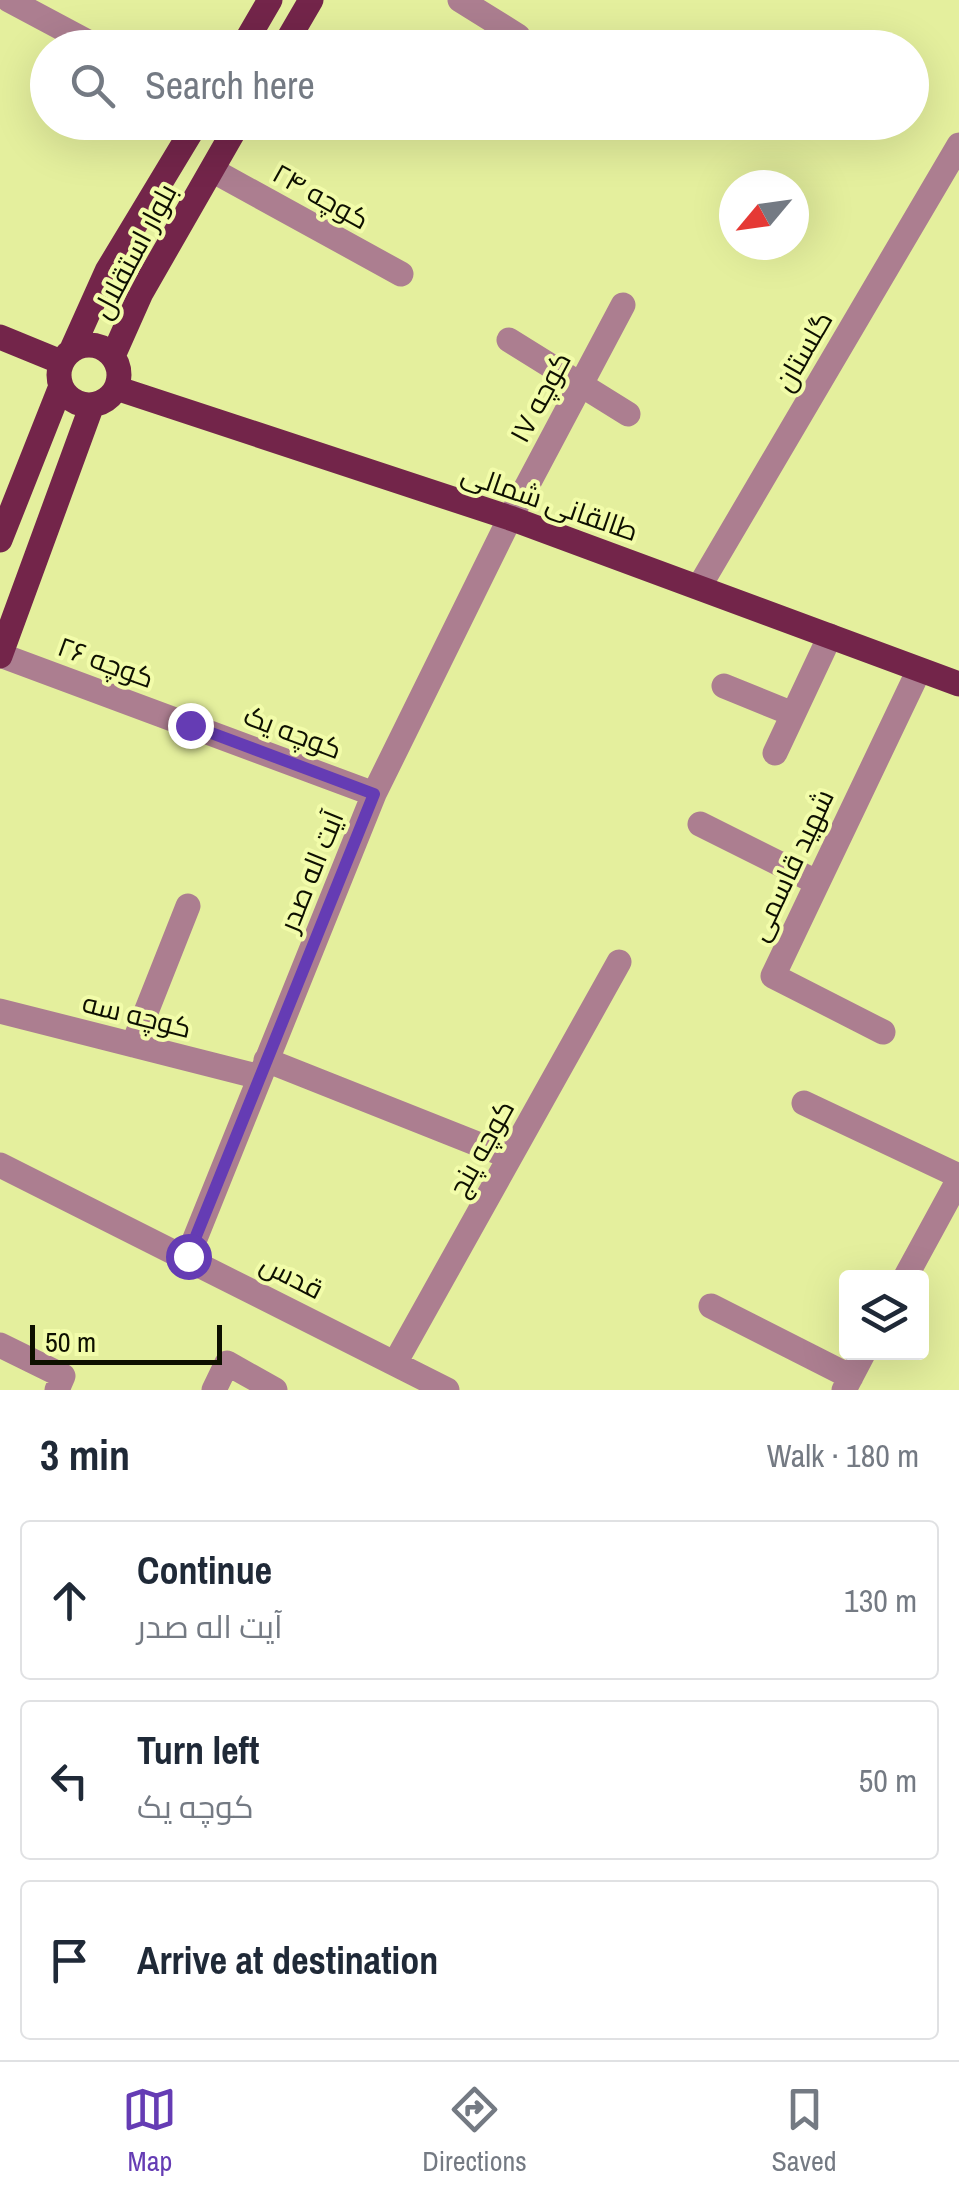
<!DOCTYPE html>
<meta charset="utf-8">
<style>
:root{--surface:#fff;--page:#f2f2f3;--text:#1f2937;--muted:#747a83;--line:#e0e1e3;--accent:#653cb4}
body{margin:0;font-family:"Archivo Narrow",Cairo,sans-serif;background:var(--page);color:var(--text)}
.controls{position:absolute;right:30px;bottom:30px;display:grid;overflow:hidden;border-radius:10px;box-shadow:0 10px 40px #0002}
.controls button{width:90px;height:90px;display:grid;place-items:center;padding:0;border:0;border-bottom:2px solid var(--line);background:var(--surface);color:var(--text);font:50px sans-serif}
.compass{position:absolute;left:719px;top:170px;width:90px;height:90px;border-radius:50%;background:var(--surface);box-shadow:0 10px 40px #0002;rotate:241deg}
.scale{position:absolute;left:30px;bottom:25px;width:192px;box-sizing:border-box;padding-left:10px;border:5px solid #0e1000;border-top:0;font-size:28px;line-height:35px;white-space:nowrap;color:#0e1000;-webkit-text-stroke:8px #f2fcaa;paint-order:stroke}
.stop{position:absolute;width:30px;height:30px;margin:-22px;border:8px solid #653cb4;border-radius:50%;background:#fff}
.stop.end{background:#653cb4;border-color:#fff;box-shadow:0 2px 10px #0008}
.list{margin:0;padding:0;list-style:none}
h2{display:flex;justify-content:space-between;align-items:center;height:130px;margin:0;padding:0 40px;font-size:42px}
h2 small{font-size:32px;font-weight:400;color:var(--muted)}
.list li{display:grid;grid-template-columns:65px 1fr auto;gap:30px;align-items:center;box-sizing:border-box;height:160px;margin:0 20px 20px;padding:0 20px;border:2px solid var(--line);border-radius:10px}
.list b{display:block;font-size:38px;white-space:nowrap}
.list p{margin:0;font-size:32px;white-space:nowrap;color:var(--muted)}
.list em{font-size:32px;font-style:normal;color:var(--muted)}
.icon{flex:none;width:55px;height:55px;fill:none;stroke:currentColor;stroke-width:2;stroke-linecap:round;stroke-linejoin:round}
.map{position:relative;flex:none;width:959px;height:1390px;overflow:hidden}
.search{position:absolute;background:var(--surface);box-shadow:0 10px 40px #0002;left:30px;right:30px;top:30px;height:110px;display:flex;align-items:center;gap:25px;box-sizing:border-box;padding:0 35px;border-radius:55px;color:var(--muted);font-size:38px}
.sheet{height:670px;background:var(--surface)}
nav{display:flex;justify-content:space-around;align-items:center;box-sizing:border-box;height:140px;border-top:2px solid var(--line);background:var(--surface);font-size:28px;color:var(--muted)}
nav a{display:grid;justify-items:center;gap:5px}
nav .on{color:var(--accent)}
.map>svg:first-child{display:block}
</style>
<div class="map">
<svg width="959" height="1390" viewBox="0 0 959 1390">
<rect width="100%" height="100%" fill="#e4ef9d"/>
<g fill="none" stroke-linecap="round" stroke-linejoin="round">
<path stroke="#ac7e90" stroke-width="25" d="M9,0L99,48
M460,0L518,36L512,48
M212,170L401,274
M509,340L628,414
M699,587L959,145
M0,655L374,794
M724,686L793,714
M775,753L830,636
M700,824L816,882
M0,1011L260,1077
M883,1032L773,976L919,670
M133,1045L188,906
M266,1060L510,1157
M804,1103L959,1176
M0,1165L447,1390
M188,1256L374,794L510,518L623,305
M905,1278L959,1179
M711,1306L851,1377
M0,1345L63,1376L57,1390
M395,1363L619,962
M214,1390L227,1363L275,1390
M844,1390L864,1352"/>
<path stroke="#73254a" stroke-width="25" d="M242,48L270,0
M283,48L311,0
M0,337L61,362
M59 375a30 30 0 1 1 60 0a30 30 0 1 1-60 0Z
M72,349L107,271L197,122
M113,356L141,293L239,122
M116,388L510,518L959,684
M0,540L61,386
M0,656L92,405"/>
</g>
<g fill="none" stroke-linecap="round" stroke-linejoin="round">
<path stroke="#653cb4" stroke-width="12" d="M188,1256L374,794L190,725"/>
</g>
<g text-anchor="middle" stroke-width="8" stroke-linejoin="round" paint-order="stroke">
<g font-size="28" fill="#0e1000" stroke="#f2fcaa">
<text transform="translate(321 196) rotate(29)" y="10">کوچه ۲۴</text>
<text transform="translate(134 251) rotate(-62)" y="10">بلوار استقلال</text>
<text transform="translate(803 351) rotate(-60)" y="10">گلستان</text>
<text transform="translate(540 397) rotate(-62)" y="10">کوچه ۱۷</text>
<text transform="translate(550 502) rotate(19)" y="10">طالقانی شمالی</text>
<text transform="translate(106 662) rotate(20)" y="10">کوچه ۲۶</text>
<text transform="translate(293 732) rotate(21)" y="10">کوچه یک</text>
<text transform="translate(791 865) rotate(-65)" y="10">شهید قاسمی</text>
<text transform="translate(311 871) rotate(-68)" y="10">آیت اله صدر</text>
<text transform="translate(137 1015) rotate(14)" y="10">کوچه سه</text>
<text transform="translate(481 1148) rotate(-61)" y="10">کوچه پنج</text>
<text transform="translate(292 1276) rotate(27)" y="10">قدس</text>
</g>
</g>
</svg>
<div class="controls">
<button><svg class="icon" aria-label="layers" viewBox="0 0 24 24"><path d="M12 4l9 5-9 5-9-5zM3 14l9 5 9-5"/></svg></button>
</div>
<svg class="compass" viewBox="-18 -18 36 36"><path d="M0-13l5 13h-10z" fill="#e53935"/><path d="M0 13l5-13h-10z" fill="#747a83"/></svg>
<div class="scale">50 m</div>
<div class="stop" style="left:188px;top:1256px"></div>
<div class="stop end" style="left:190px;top:725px"></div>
<div class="search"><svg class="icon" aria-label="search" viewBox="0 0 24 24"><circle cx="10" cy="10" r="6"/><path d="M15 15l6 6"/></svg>Search here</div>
</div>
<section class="sheet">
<h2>3 min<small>Walk · 180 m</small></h2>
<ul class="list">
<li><svg class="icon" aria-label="ahead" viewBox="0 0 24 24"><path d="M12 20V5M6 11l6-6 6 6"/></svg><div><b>Continue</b><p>آیت اله صدر</p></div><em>130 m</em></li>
<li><svg class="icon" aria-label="left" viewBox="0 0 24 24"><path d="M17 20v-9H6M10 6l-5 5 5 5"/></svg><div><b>Turn left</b><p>کوچه یک</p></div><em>50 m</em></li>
<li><svg class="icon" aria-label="arrive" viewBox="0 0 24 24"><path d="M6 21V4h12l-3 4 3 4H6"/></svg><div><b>Arrive at destination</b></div></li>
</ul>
</section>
<nav>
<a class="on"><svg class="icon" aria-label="map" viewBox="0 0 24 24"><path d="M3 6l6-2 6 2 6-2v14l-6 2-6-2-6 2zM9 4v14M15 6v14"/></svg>Map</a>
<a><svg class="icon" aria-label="directions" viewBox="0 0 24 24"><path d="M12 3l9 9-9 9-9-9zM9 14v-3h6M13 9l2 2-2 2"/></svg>Directions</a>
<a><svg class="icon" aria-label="saved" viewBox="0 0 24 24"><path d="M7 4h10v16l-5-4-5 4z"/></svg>Saved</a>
</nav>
